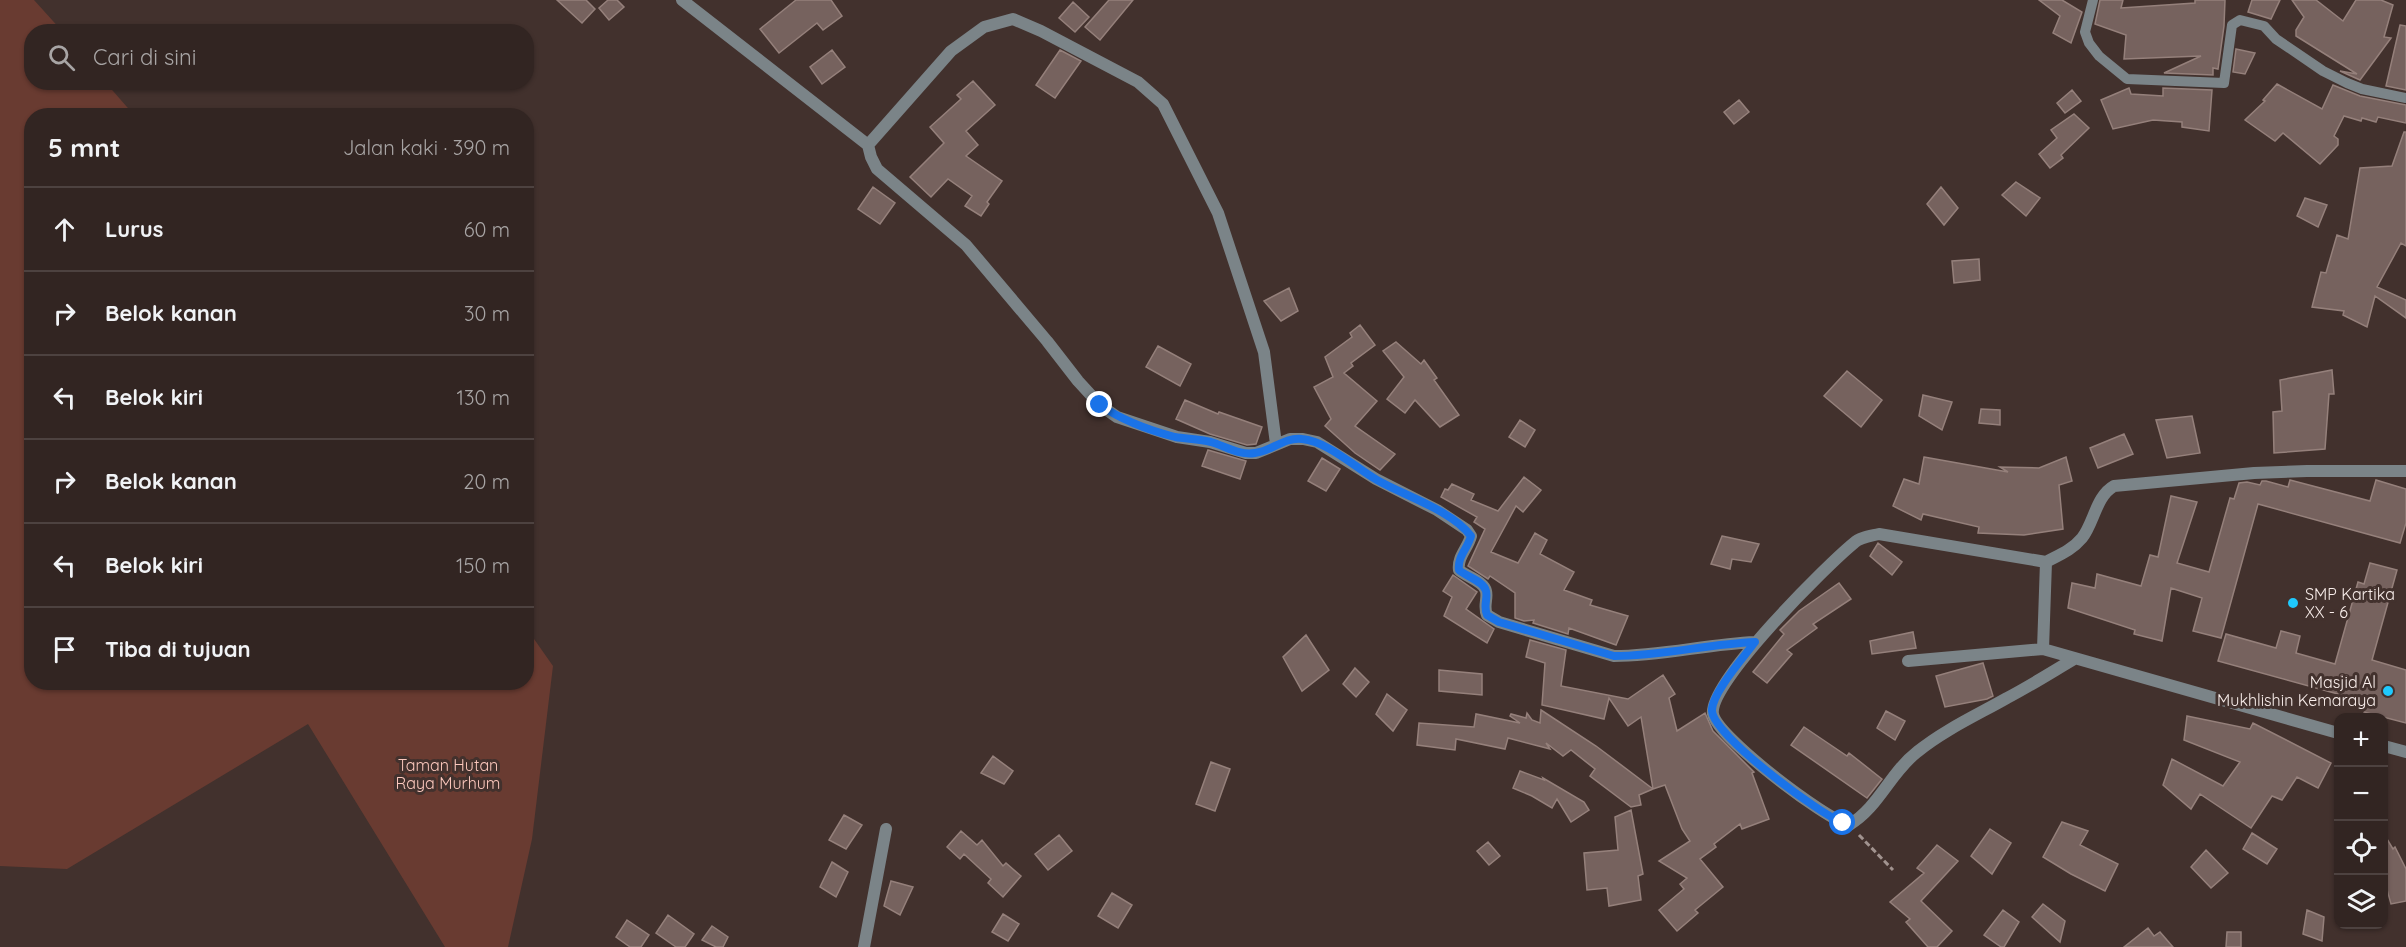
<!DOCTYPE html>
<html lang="id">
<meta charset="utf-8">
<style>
:root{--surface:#322522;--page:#3a2d2a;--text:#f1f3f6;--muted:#a8a5a5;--line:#4d4240}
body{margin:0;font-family:Quicksand,sans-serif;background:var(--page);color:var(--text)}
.controls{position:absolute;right:18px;bottom:18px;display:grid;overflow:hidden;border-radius:12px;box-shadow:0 2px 4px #0004}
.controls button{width:54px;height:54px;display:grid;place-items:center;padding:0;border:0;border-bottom:2px solid var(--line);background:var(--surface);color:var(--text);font:30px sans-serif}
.stop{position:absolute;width:18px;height:18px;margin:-14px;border:4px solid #1a73e8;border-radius:50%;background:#fff}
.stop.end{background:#1a73e8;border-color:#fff;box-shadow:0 2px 6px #0008}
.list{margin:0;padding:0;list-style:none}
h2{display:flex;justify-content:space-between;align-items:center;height:78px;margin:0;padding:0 24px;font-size:26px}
h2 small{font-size:20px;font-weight:400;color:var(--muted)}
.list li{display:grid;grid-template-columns:39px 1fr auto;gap:18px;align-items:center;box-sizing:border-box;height:84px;padding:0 24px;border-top:2px solid var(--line)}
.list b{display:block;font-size:22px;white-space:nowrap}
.list em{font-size:20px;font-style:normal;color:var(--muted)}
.icon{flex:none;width:33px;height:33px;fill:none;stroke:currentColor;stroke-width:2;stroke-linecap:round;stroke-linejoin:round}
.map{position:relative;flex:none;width:2406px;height:947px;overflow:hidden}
.search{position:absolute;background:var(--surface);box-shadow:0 2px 4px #0004;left:24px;top:24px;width:510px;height:66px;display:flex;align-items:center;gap:15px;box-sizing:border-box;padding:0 21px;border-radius:24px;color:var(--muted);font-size:22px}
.panel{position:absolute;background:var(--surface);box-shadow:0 2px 4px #0004;left:24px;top:108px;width:510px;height:582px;border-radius:24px}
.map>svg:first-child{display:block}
</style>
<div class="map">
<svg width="2406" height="947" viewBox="0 0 2406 947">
<rect width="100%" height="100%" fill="#42312d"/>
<path fill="#693b31" d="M0,0H34L62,31L32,32V82L106,83L134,115L32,116V682H526L527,629L553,666L532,839L508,947H445L308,724L67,869L0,866Z"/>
<path fill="#76625e" stroke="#95807b" stroke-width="1.5" d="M557,0H586L595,9L582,23Z
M608,0H617L624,7L609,20L599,8Z
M796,0H831L842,16L823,30L817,23L779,53L760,29Z
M1109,0H1133L1100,40L1085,27Z
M2039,0H2062L2082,12L2071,43L2053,33L2060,16Z
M2100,0H2123L2121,8L2195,3V0H2225L2224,26L2218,69L2213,68V75L2164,73L2201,56L2124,59L2126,35L2095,24Z
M2252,0H2280L2271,19L2248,12Z
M2292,0H2316L2343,21L2356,0H2381L2393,5L2384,37L2391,38L2360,80L2340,71L2357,74L2296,36V30L2304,17Z
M1073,2L1089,17L1075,32L1059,18Z
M2400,25L2406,26V90L2386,86Z
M2236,49L2255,53L2245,74L2233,72Z
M832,50L845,67L822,84L810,67Z
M1060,50L1081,61L1055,98L1036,85Z
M973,81L995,105L966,131L978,145L966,156L1002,181L987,202L989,204L981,216L965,206L972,196L948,179L931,197L910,177L944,143L930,127L961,99L957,95Z
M2277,84L2322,109L2333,85L2360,96L2406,105V123L2378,117L2376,122L2362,118L2361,121L2344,116L2334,136L2338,139V145L2320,164L2283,133L2275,141L2245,120L2265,101L2263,100Z
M2129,88L2131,94L2163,96V88L2212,90L2209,131L2182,127V122L2153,120L2113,129L2101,100Z
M2072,90L2081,101L2065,113L2057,103Z
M1739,100L1749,112L1734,124L1724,112Z
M2074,114L2089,128L2061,155L2063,158L2050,168L2039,154L2057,138L2051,130Z
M2404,132H2406V246L2401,243L2377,287L2406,300V318L2375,296L2367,327L2343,315L2344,311L2312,307L2321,272L2326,273L2337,235L2348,239L2360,168L2392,166Z
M2016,182L2040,198L2026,216L2002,195Z
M873,187L895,203L880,224L858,209Z
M1941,187L1958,208L1944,225L1927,204Z
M2305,198L2327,205L2318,227L2297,216Z
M1979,259L1980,280L1954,283L1952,261Z
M1289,288L1298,311L1281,321L1264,301Z
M1360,325L1375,345L1351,363L1353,366L1344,373L1377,401L1355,426L1395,454L1380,470L1355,453L1325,426L1331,419L1314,387L1333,377L1325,357L1352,337L1350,333Z
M1396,342L1421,364L1424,360L1437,378L1434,380L1459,415L1440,427L1415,400L1405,413L1387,399L1404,377L1383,351Z
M1158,346L1191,364L1180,386L1146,367Z
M2332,370L2334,394H2329L2325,449L2274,453L2273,412L2282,411L2280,380Z
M1847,371L1882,400L1861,427L1824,396Z
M1923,395L1952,402L1942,430L1919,416Z
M1185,400L1218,414L1219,412L1262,427L1256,444L1247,445L1210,434L1176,419Z
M1981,409L2000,410V425L1979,423Z
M2192,416L2200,453L2167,458L2156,420Z
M1520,420L1535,430L1525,447L1509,437Z
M2124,434L2133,454L2098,468L2090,448Z
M1208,450L1246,461L1240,479L1202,466Z
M1924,457L2008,472L2000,467L2039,468L2066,457L2072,481L2059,485L2063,529L2024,535L1978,533L1979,527L1923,514L1921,520L1893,506L1904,479L1919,484Z
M1322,458L1340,469L1326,491L1308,481Z
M1524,477L1541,490L1523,512L1516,506L1491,552L1518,563L1535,533L1547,540L1540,554L1574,572L1564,590L1592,600L1590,605L1628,616L1616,645L1569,628L1568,634L1533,623L1534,620L1524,621L1515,618V593L1490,576L1488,579L1468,566L1485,529L1474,522L1477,517L1441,497L1445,489L1448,490L1452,484L1474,494L1471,500L1498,511Z
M2290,480L2370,501L2376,480L2406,489V523L2400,543L2258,504L2221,638L2193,631L2202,598L2171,588L2162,641L2134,634L2135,630L2068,608L2072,583L2095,588L2097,574L2141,586L2150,555L2158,557L2171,496L2197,502L2177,563L2209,572L2230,498L2234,499L2239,483L2247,482L2260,485L2262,481H2266L2288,487Z
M1722,536L1759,544L1751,562L1732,559L1730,569L1711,564Z
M1878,543L1902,562L1892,575L1870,556Z
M2370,563L2397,570L2372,660L2406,670V723L2364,712L2367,702L2218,661L2226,634L2276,648L2281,631L2300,636L2296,653L2335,664L2358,582L2364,584Z
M1453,575L1477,592L1466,609L1494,629L1487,643L1444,616L1452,597L1443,591Z
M1839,583L1851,599L1813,624L1817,628L1787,650L1792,654L1767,683L1753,672L1784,634L1780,630L1799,611Z
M1913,632L1916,648L1872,654L1870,641Z
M1306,635L1329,670L1302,691L1283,657Z
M1530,640L1566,650L1561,686L1628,699L1663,675L1675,694L1669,698L1677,731L1705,713L1713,731L1754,772L1752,773L1769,819L1742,829L1740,824L1714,844L1716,847L1700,859L1723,887L1695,910L1698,913L1677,931L1659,910L1684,889L1680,884L1687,878L1659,861L1690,841L1682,829L1665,785L1653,789L1641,717L1628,726L1609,698L1604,719L1542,705L1545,663L1526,657Z
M1983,663L1993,696L1987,699L1945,707L1936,676Z
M1355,668L1369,682L1356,697L1343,684Z
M1439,670L1482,674V695L1439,691Z
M1387,694L1407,710L1393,731L1376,714Z
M1541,710L1596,746L1653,789L1639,795L1641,805L1631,807L1590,776L1595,769L1571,750L1563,756L1546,743L1550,749L1508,738L1505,749L1456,739L1455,750L1417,745L1419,723L1474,727L1476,714L1520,723L1510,716L1511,714L1526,718L1527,713L1532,720L1540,723Z
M1886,711L1905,721L1895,740L1877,728Z
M2187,716L2250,729L2253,723L2331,763L2318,788L2297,777L2282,800L2272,796L2251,828L2200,794L2191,809L2163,785L2172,759L2223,786L2240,762L2184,740Z
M1804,727L1847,756L1849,753L1882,779L1867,798L1791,745Z
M993,756L1013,771L1004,784L981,773Z
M1211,762L1230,769L1215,811L1196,804Z
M1520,771L1544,780L1543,778L1584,802L1589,810L1571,822L1557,799L1552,808L1532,796L1513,788Z
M1631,810L1643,874L1638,876L1641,900L1609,906L1607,888L1587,890L1584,853L1618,850L1615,817Z
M844,815L862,825L846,849L829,840Z
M2062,822L2088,831L2080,845L2118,864L2105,891L2071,874L2043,857Z
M1990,829L2011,843L1992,874L1971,856Z
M961,831L977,845L982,840L1003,866L1006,863L1021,876L1003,897L988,883L991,879L964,854L960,859L947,847Z
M2252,833L2277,849L2267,864L2243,849Z
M2384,834L2393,849L2395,847L2406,869V901L2391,904L2384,879Z
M1059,835L1072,851L1048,870L1035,854Z
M1488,842L1500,856L1489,865L1477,851Z
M1937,845L1958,861L1921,901L1952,931L1937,947H1928L1906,922L1910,919L1890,902L1924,873L1917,868Z
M2206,850L2228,873L2211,888L2191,867Z
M832,862L848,872L836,897L820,887Z
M891,881L913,887L900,915L884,906Z
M1112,893L1132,905L1118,928L1098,916Z
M2043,904L2065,921L2060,942L2032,917Z
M2003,910L2019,922L2004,947H2001L1984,935Z
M2307,910L2324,917L2322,941L2303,934Z
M1003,914L1019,924L1008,941L992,932Z
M668,915L694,934L685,947H676L656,933Z
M627,920L649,935L641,947H630L616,937Z
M712,926L728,937L723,947H716L702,940Z
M2148,928L2154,936L2160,932L2173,947H2124Z
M2227,932H2241V947H2226Z"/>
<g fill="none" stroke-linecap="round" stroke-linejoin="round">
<path stroke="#a1938f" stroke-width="3" stroke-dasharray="6 3" stroke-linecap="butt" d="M1859,835L1893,870"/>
<path stroke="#7b8488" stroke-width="10" d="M2093,0L2085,32L2089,43L2099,56L2127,79L2224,83L2232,25L2240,20L2264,26L2276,39L2323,71L2347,83L2362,89L2406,98"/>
<path stroke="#7b8488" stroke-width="12" d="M682,0L868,145L951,51L984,27L1013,19L1041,31L1138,82L1163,104L1218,213L1264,352L1276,444
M868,145L871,157L877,169L966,245L1047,341L1078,381L1100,405L1117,417L1177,437L1210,442L1246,453H1256L1290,439H1303L1317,442L1376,479L1437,510L1467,530L1471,536C1468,548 1457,557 1459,570C1465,576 1484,581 1486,591C1488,599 1483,606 1487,615L1499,622L1614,656C1661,656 1708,644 1755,642
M2046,562C2059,555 2072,550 2082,538C2094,523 2096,496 2114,486L2254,473L2307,471H2406
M2074,659C2052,672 2030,686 2007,698C1977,715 1944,730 1917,752C1890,773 1879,807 1849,825C1824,818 1717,737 1713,714C1708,683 1827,565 1854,543C1860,537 1871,536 1879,534L2046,562L2043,649L2338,733
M1908,661L2043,649
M2384,746L2406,752
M864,947L886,829"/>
</g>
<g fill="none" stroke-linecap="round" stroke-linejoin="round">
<path stroke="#1a73e8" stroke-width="8" d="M1100,405C1123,421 1148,430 1175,437C1187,439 1199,439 1211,442C1225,446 1240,456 1255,453C1272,451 1284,437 1302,439C1327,441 1356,468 1377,480C1405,496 1451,510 1471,536C1468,548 1457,557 1459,570C1465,576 1484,581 1486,591C1488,599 1483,606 1487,615L1499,622L1614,656C1661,656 1708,644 1755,642C1744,657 1711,694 1712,711C1714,736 1818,813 1843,823"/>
</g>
<g fill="#1fc9fd" stroke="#42312d" stroke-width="2">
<circle cx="2293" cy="603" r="6"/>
<circle cx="2388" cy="691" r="6"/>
</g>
<g text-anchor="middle" stroke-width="6" stroke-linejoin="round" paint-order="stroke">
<g font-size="16" fill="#f9eeeb" stroke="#42312d" text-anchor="start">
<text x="2305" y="600">SMP Kartika<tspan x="2305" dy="18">XX - 6</tspan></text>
<text x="2376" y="688" text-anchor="end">Masjid Al<tspan x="2376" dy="18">Mukhlishin Kemaraya</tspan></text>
</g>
<g font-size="16" fill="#fcc8bd" stroke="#42312d">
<text x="448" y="771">Taman Hutan<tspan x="448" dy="18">Raya Murhum</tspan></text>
</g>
</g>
</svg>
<div class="controls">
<button>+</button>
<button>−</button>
<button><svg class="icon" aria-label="locate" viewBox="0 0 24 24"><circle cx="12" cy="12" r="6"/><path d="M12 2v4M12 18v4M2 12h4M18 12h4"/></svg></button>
<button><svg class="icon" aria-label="layers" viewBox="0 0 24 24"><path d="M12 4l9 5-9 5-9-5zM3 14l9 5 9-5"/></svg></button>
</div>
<div class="stop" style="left:1843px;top:823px"></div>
<div class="stop end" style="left:1100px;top:405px"></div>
<div class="search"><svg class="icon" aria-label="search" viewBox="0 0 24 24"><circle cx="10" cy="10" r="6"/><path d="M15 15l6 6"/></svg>Cari di sini</div>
<section class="panel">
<h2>5 mnt<small>Jalan kaki · 390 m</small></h2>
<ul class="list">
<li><svg class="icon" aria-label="ahead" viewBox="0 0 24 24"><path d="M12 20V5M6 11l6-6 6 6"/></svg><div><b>Lurus</b></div><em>60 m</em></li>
<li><svg class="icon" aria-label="right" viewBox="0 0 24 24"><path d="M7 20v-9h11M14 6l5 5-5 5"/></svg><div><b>Belok kanan</b></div><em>30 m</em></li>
<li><svg class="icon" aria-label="left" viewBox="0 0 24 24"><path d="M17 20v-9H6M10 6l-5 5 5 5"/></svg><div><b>Belok kiri</b></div><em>130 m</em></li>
<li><svg class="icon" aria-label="right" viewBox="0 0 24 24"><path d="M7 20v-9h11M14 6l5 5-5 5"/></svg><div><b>Belok kanan</b></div><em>20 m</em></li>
<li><svg class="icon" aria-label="left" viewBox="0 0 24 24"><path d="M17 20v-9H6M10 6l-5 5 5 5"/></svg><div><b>Belok kiri</b></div><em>150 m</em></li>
<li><svg class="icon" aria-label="arrive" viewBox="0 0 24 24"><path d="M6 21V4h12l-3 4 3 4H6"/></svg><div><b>Tiba di tujuan</b></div></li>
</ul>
</section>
</div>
